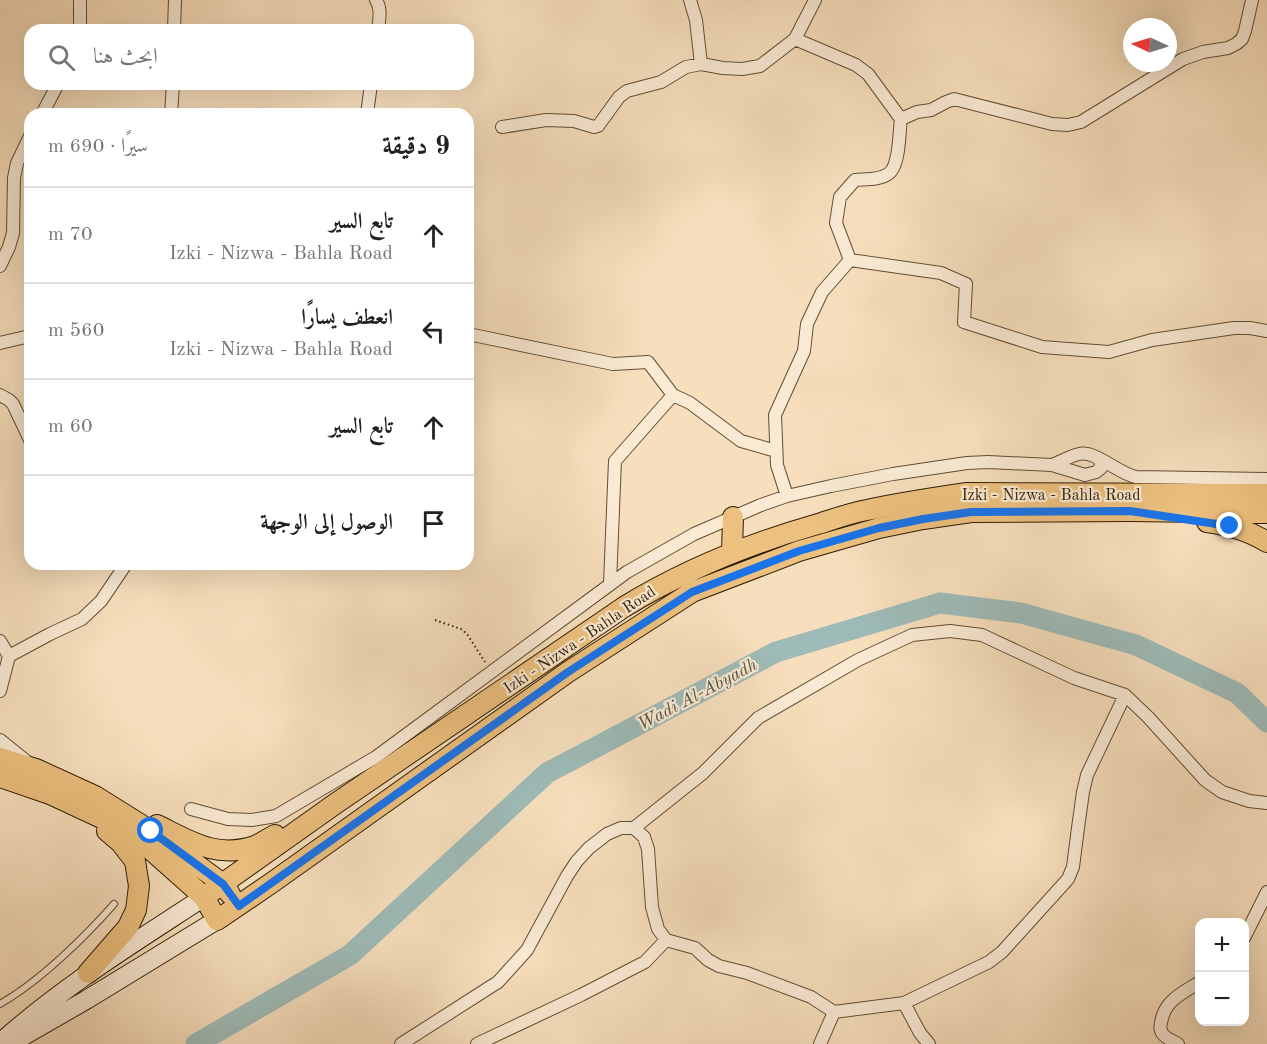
<!DOCTYPE html>
<html lang="ar">
<meta charset="utf-8">
<style>
:root{--surface:#fff;--page:#f6f6f6;--text:#202124;--muted:#757577;--line:#e0e0e0}
body{margin:0;font-family:"Old Standard TT",Amiri,serif;background:var(--page);color:var(--text);direction:rtl}
.controls{position:absolute;right:18px;bottom:18px;display:grid;overflow:hidden;border-radius:12px;box-shadow:0 6px 24px #0002}
.controls button{width:54px;height:54px;display:grid;place-items:center;padding:0;border:0;border-bottom:2px solid var(--line);background:var(--surface);color:var(--text);font:30px sans-serif}
.compass{position:absolute;left:1123px;top:18px;width:54px;height:54px;border-radius:50%;background:var(--surface);box-shadow:0 6px 24px #0002;rotate:274deg}
.stop{position:absolute;width:18px;height:18px;margin:-14px;border:4px solid #1a73e8;border-radius:50%;background:#fff}
.stop.end{background:#1a73e8;border-color:#fff;box-shadow:0 2px 6px #0008}
.list{margin:0;padding:0;list-style:none}
h2{display:flex;justify-content:space-between;align-items:center;height:78px;margin:0;padding:0 24px;font-size:26px}
h2 small{font-size:20px;font-weight:400;color:var(--muted)}
.list li{display:grid;grid-template-columns:39px 1fr auto;gap:18px;align-items:center;box-sizing:border-box;height:96px;padding:0 24px;border-top:2px solid var(--line)}
.list b{display:block;font-size:22px;white-space:nowrap}
.list p{margin:0;font-size:20px;white-space:nowrap;color:var(--muted)}
.list em{font-size:20px;font-style:normal;color:var(--muted)}
.icon{flex:none;width:33px;height:33px;fill:none;stroke:currentColor;stroke-width:2;stroke-linecap:round;stroke-linejoin:round}
.map{position:relative;flex:none;width:1267px;height:1044px;overflow:hidden;direction:ltr}
.search{position:absolute;background:var(--surface);box-shadow:0 6px 24px #0002;left:24px;top:24px;width:450px;height:66px;display:flex;align-items:center;gap:15px;box-sizing:border-box;padding:0 21px;border-radius:18px;color:var(--muted);font-size:22px}
.panel{position:absolute;background:var(--surface);box-shadow:0 6px 24px #0002;left:24px;top:108px;width:450px;height:462px;border-radius:18px;direction:rtl}
.map>svg:first-child{display:block}
</style>
<div class="map">
<svg width="1267" height="1044" viewBox="0 0 1267 1044">
<rect width="100%" height="100%" fill="#f7dfbd"/>
<filter id="stains"><feTurbulence type="fractalNoise" baseFrequency=".00333" numOctaves="4"/><feColorMatrix values="0 0 0 0 .2 0 0 0 0 .09 0 0 0 0 .02 0 0 0 .5 -.17"/></filter>
<radialGradient id="worn" r=".72"><stop offset=".6" stop-color="#630" stop-opacity="0"/><stop offset="1" stop-color="#630" stop-opacity=".3"/></radialGradient>
<g fill="none" stroke-linecap="round" stroke-linejoin="round">
<path stroke="#9ebbb8" stroke-width="21" d="M196,1044L350,955L547,773L776,652L940,603L1021,613L1136,645L1237,693L1267,722"/>
<g stroke="#604d32" stroke-width="8">
<path id="lane" d="M0,1004C40,981 84,938 114,904"/>
</g>
<g stroke="#604d32" stroke-width="14">
<path id="street" d="M376,0C382,9 379,20 378,30
M690,0L696,20L701,64
M815,0L795,39L856,65L868,74L901,119C899,132 900,167 888,174C880,180 865,179 855,180L840,197L836,223L850,260
M80,30V0
M174,30L175,0
M42,114L58,84
M171,114L173,84
M367,114L371,84
M901,119L917,112L931,110L946,102L954,99L1052,124L1068,125L1081,122L1183,59L1203,52L1228,48L1236,44L1242,39L1245,31L1252,0
M502,127L546,120L574,121L594,127L598,126L619,97L627,91L661,82L686,67L701,64L723,68L742,69L760,66L795,39
M0,266L9,247L13,233L14,178L17,163L30,136
M468,334L613,364L648,362L673,395L690,403L741,441L776,451
M0,343L30,336
M0,395L9,400L13,404L30,440
M1052,465C1060,462 1070,456 1079,454C1095,450 1119,474 1136,477L1267,479
M787,496L777,465L775,415L804,351L807,324L822,292L850,260L941,273L966,284L964,322L1042,347L1109,352L1152,340L1234,328H1250L1267,331
M610,583L615,461L673,395
M0,641L9,656L0,691
M9,656L50,634L82,619L101,601L126,564
M0,740L26,761
M191,809L228,819L252,820L276,816L376,757L627,572L694,534L761,505L787,496L831,486L893,474L967,463L988,462L1052,465L1085,475L1096,472L1101,468V461
M634,828L703,773L758,718L858,660L912,635L950,631L982,635L1074,678L1125,695L1148,717L1205,780L1222,792L1249,801L1267,803
M1244,938L1267,892
M904,1003L920,1033L929,1044
M401,1044L498,982L527,950L567,876L577,861L589,848L607,834L621,828H634L644,837L648,849L652,907L658,929L666,940
M477,1044L581,995L645,962L666,940L695,948L708,960L719,966L747,973L811,997L834,1012L904,1003L989,962L1002,952L1068,879L1073,867L1078,828L1083,792L1087,775L1125,695
M820,1044L834,1012
M1178,1044C1173,1041 1165,1038 1162,1033C1160,1029 1160,1028 1161,1023C1164,1001 1182,993 1200,982"/>
</g>
<g stroke="#2e1c04" stroke-width="20">
<path id="secondary" d="M13,1042L86,1000L217,920
M0,1043C62,987 134,943 204,897"/>
</g>
<g stroke="#2e1c04" stroke-width="22">
<path id="primary" d="M1207,522C1229,525 1248,530 1267,542
M732,552L733,517
M0,758L36,769L95,796L151,831L223,884L230,894
M0,777L50,794L108,821L149,848L204,897L217,920L270,884L568,672L692,592L799,551L879,528L923,519L971,512L1130,511L1267,513
M157,825C190,841 216,859 255,846C262,843 269,838 275,835
M204,897L335,804L624,607C686,569 748,544 818,524C834,519 850,513 867,510C900,503 933,498 967,493L1267,494
M88,973L128,927L136,910L139,886L135,861L121,843L107,831"/>
</g>
<path stroke="#2e1c04" stroke-width="2" stroke-dasharray="1.5 3" stroke-linecap="butt" d="M435,620L461,629L467,634L485,662"/>
<use href="#lane" stroke="#faead4" stroke-width="6"/>
<use href="#street" stroke="#faead4" stroke-width="12"/>
<use href="#secondary" stroke="#faead4" stroke-width="18"/>
<use href="#primary" stroke="#ecc07e" stroke-width="20"/>
</g>
<g fill="none" stroke-linecap="round" stroke-linejoin="round">
<path stroke="#1a73e8" stroke-width="8" d="M151,831L223,884L239,906L568,672L692,592L799,551L879,528L923,519L971,512L1130,511L1230,526"/>
</g>
<g text-anchor="middle" stroke-width="4.5" stroke-linejoin="round" paint-order="stroke">
<g font-size="16" fill="#2e1c04" stroke="#faead4">
<text x="1051" y="500">Izki - Nizwa - Bahla Road</text>
<text transform="translate(579 639) rotate(-34)" y="6">Izki - Nizwa - Bahla Road</text>
</g>
<g font-size="18" font-style="italic" fill="#555443" stroke="#faead4">
<text transform="translate(697 694) rotate(-28)" y="6">Wadi Al-Abyadh</text>
</g>
</g>
<rect width="100%" height="100%" filter="url(#stains)"/>
<rect width="100%" height="100%" fill="url(#worn)"/>
</svg>
<div class="controls">
<button>+</button>
<button>−</button>
</div>
<svg class="compass" viewBox="-18 -18 36 36"><path d="M0-13l5 13h-10z" fill="#e53935"/><path d="M0 13l5-13h-10z" fill="#757577"/></svg>
<div class="stop" style="left:151px;top:831px"></div>
<div class="stop end" style="left:1230px;top:526px"></div>
<div class="search"><svg class="icon" aria-label="search" viewBox="0 0 24 24"><circle cx="10" cy="10" r="6"/><path d="M15 15l6 6"/></svg>ابحث هنا</div>
<section class="panel">
<h2>9 دقيقة<small>سيرًا · 690 m</small></h2>
<ul class="list">
<li><svg class="icon" aria-label="ahead" viewBox="0 0 24 24"><path d="M12 20V5M6 11l6-6 6 6"/></svg><div><b>تابع السير</b><p>Izki - Nizwa - Bahla Road</p></div><em>70 m</em></li>
<li><svg class="icon" aria-label="left" viewBox="0 0 24 24"><path d="M17 20v-9H6M10 6l-5 5 5 5"/></svg><div><b>انعطف يسارًا</b><p>Izki - Nizwa - Bahla Road</p></div><em>560 m</em></li>
<li><svg class="icon" aria-label="ahead" viewBox="0 0 24 24"><path d="M12 20V5M6 11l6-6 6 6"/></svg><div><b>تابع السير</b></div><em>60 m</em></li>
<li><svg class="icon" aria-label="arrive" viewBox="0 0 24 24"><path d="M6 21V4h12l-3 4 3 4H6"/></svg><div><b>الوصول إلى الوجهة</b></div></li>
</ul>
</section>
</div>
